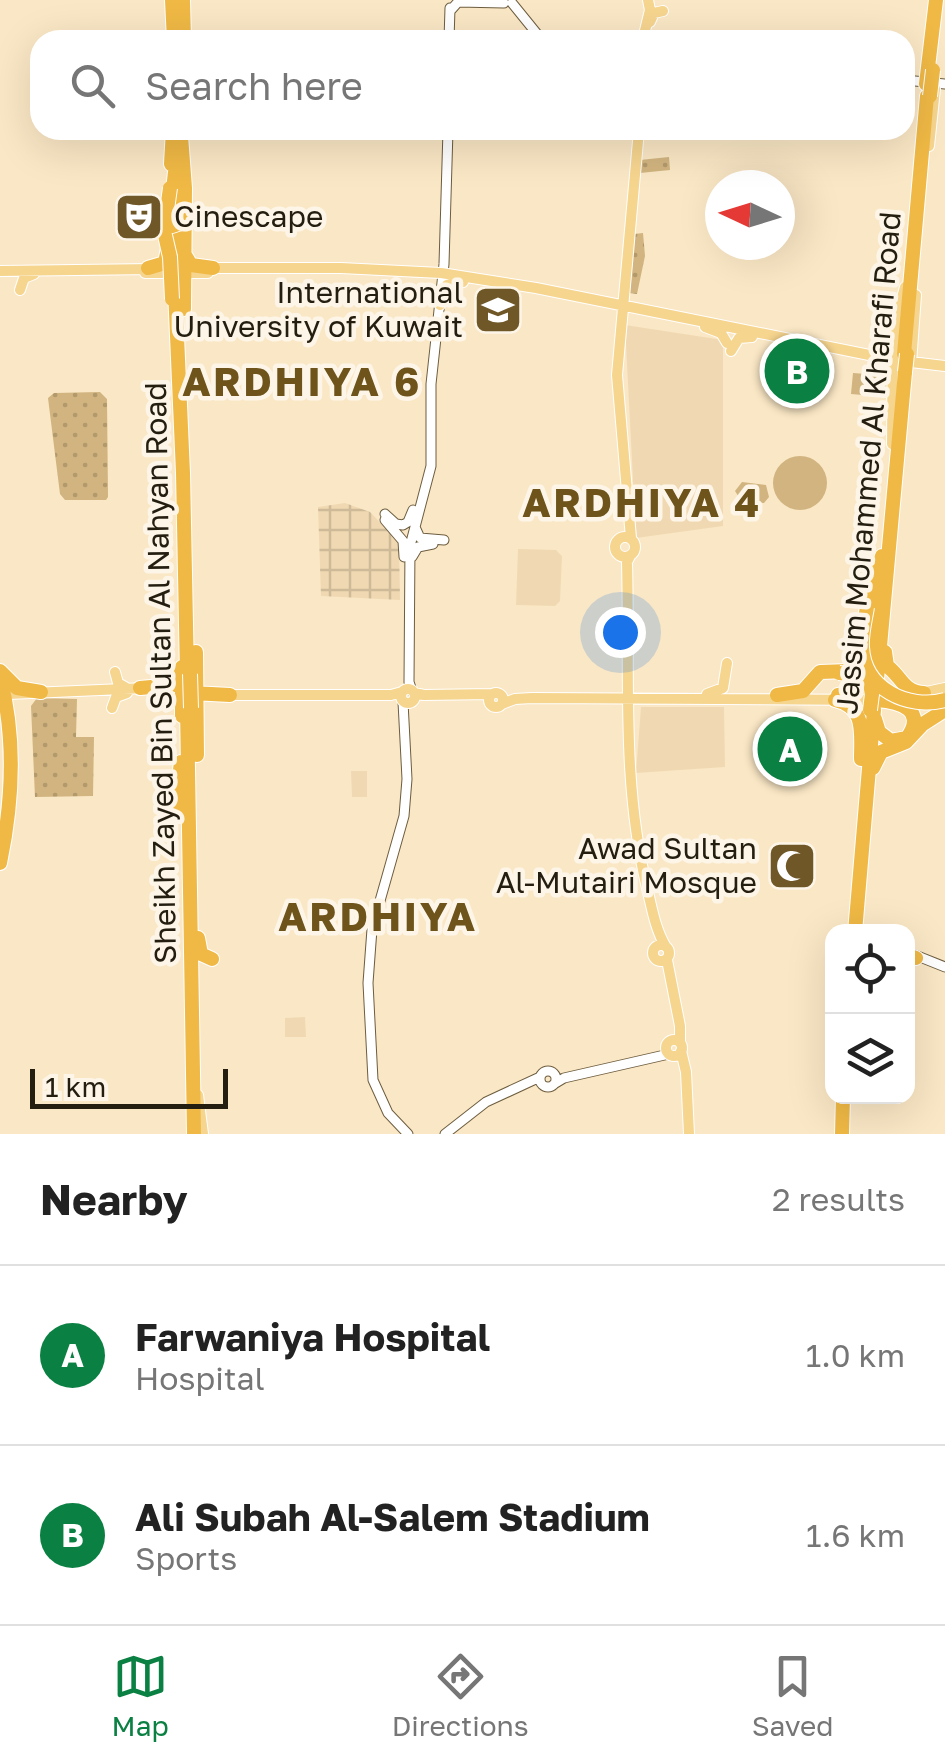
<!DOCTYPE html>
<style>
:root{--surface:#fff;--page:#f2f2f2;--text:#222;--muted:#767676;--line:#e0e0e0;--accent:#0b8043}
body{margin:0;font-family:"Golos Text",sans-serif;background:var(--page);color:var(--text)}
.controls{position:absolute;right:30px;bottom:30px;display:grid;overflow:hidden;border-radius:20px;box-shadow:0 10px 40px #0002}
.controls button{width:90px;height:90px;display:grid;place-items:center;padding:0;border:0;border-bottom:2px solid var(--line);background:var(--surface);color:var(--text);font:50px sans-serif}
.compass{position:absolute;left:705px;top:170px;width:90px;height:90px;border-radius:50%;background:var(--surface);box-shadow:0 10px 40px #0002;rotate:274deg}
.scale{position:absolute;left:30px;bottom:25px;width:198px;box-sizing:border-box;padding-left:10px;border:5px solid #241e11;border-top:0;font-size:28px;line-height:35px;white-space:nowrap;color:#241e11;-webkit-text-stroke:8px #fdf6e8;paint-order:stroke}
.you{position:absolute;left:620px;top:632px;width:35px;height:35px;margin:-25px;border:8px solid #fff;border-radius:50%;background:#1a73e8;box-shadow:0 0 0 15px #1a73e833}
.badge{display:grid;place-items:center;width:65px;height:65px;border-radius:50%;background:var(--accent);color:#fff;font-size:32px;font-weight:700}
.pin{position:absolute;translate:-50% -50%;border:5px solid #fff;box-shadow:0 2px 10px #0006}
.list{margin:0;padding:0;list-style:none}
h2{display:flex;justify-content:space-between;align-items:center;height:130px;margin:0;padding:0 40px;font-size:42px}
h2 small{font-size:32px;font-weight:400;color:var(--muted)}
.list li{display:grid;grid-template-columns:65px 1fr auto;gap:30px;align-items:center;box-sizing:border-box;height:180px;padding:0 40px;border-top:2px solid var(--line)}
.list b{display:block;font-size:38px;white-space:nowrap}
.list p{margin:0;font-size:32px;white-space:nowrap;color:var(--muted)}
.list em{font-size:32px;font-style:normal;color:var(--muted)}
.icon{flex:none;width:55px;height:55px;fill:none;stroke:currentColor;stroke-width:2;stroke-linecap:round;stroke-linejoin:round}
.map{position:relative;flex:none;width:945px;height:1134px;overflow:hidden}
.search{position:absolute;background:var(--surface);box-shadow:0 10px 40px #0002;left:30px;right:30px;top:30px;height:110px;display:flex;align-items:center;gap:25px;box-sizing:border-box;padding:0 35px;border-radius:30px;color:var(--muted);font-size:38px}
.sheet{height:490px;background:var(--surface)}
nav{display:flex;justify-content:space-around;align-items:center;box-sizing:border-box;height:140px;border-top:2px solid var(--line);background:var(--surface);font-size:28px;color:var(--muted)}
nav a{display:grid;justify-items:center;gap:5px}
nav .on{color:var(--accent)}
.map>svg:first-child{display:block}
</style>
<div class="map">
<svg width="945" height="1134" viewBox="0 0 945 1134">
<defs>
<pattern id="industrial-grid" width="8" height="8" patternUnits="userSpaceOnUse" patternTransform="scale(2.5)"><rect width="8" height="8" fill="#f0d9b2"/><path d="M0 4h8M4 0v8" fill="none" stroke="#ceba98"/></pattern>
<pattern id="park-dots" width="8" height="8" patternUnits="userSpaceOnUse" patternTransform="scale(2.5)"><rect width="8" height="8" fill="#d1b47f"/><path d="M2 2h.1M6 6h.1" fill="none" stroke="#b39a6d" stroke-width="1.8" stroke-linecap="round"/></pattern>
</defs>
<rect width="100%" height="100%" fill="#fae7c5"/>
<path fill="#f0d9b2" d="M625,325L723,340V526L636,538Z
M518,549L556,550L562,556L560,601L555,606L516,605Z
M641,707H724L725,767L636,773Z
M351,771H367V797H352Z
M305,1017L306,1037H285V1018Z"/>
<path fill="url(#industrial-grid)" d="M345,503L370,512L399,542L400,600L321,596L318,507Z"/>
<path fill="#d1b47f" d="M788,357L809,359L815,363L817,376L808,382L809,386L783,383L776,373L777,364Z
M868,368L875,370L888,381L887,397L851,394L853,373L866,374Z
M773 483a27 27 0 1 1 54 0a27 27 0 1 1-54 0Z
M742,482L766,485L769,497L764,503L742,502L735,491Z"/>
<path fill="url(#park-dots)" d="M669,157L670,170L640,173V160Z
M643,233L645,256L637,294L628,293L634,234Z
M100,392L107,399L108,497L106,500H65L60,494L48,398L54,393Z
M37,698L77,699L76,737H94L93,796L35,797L31,706Z"/>
<g fill="none" stroke-linecap="round" stroke-linejoin="round">
<g stroke="#6d5d3f" stroke-width="11">
<path id="secondary" d="M512,3L542,40
M450,11L458,2L504,3
M449,40L450,8
M905,80L945,84
M385,514L396,524L403,525L408,522L413,510
M385,520L403,541L404,557
M415,527L420,538L444,540
M412,557L418,547L433,544
M412,691L409,682L410,546L431,466V384L444,264L448,130
M403,702L407,779L404,816L372,929L368,983L373,1080L388,1113L408,1134
M915,955L945,967
M540 1079a8 8 0 1 1 16 0a8 8 0 1 1-16 0Z
M554,1084L564,1078L669,1054
M445,1134L486,1102L540,1077"/>
</g>
<g stroke="#fff" stroke-width="12">
<path id="primary" d="M650,22L654,13L663,11
M643,39L650,10L648,0
M929,146L935,89
M210,268H341L441,273L536,288L894,360L945,366
M0,271L153,269
M145,273H208
M20,290L24,278L34,274
M440,305L447,285L463,282
M705,327L721,333L727,343
M731,351L739,338L752,337
M911,363L916,295
M892,444C893,392 889,337 905,287
M615 547a10 10 0 1 1 20 0a10 10 0 1 1-20 0Z
M631,538L617,375L639,130
M630,556L627,562C630,671 621,781 647,888C652,908 655,929 666,947
M115,672L118,683L125,687
M401 696a7 7 0 1 1 14 0a7 7 0 1 1-14 0Z
M489 700a7 7 0 1 1 14 0a7 7 0 1 1-14 0Z
M414,693L424,695L492,694
M8,694L146,688
M707,694L723,688L727,663
M917,694L945,688
M228,695H391L402,692
M502,704L515,699L532,698L875,700
M112,708L116,697L127,693
M653 953a8 8 0 1 1 16 0a8 8 0 1 1-16 0Z
M667,960L680,1026V1043
M666 1048a8 8 0 1 1 16 0a8 8 0 1 1-16 0Z
M681,1051L686,1072L689,1134
M198,1095L203,1134"/>
</g>
<g stroke="#fff" stroke-width="16">
<path id="highway" d="M172,0L174,40
M183,0L184,40
M926,84L936,0
M181,136L185,188L184,309
M171,164L173,130
M172,198L177,155
M174,248L176,191
M185,255L191,265L213,268
M148,268L165,263L168,248
M175,290L183,473L187,674
M904,354L927,96
M867,607L882,556
M196,652L197,755
M885,652L887,666C902,677 903,692 924,693
M182,667V716
M0,671L17,688L41,692
M0,677C16,738 13,801 0,863
M140,688L174,685L179,672
M876,690L905,372
M192,693L230,695
M777,695L803,691L820,672L849,671
M838,695L853,693L862,686L875,600
M835,700C866,707 861,732 861,759
M187,708L194,1134
M875,719L879,732L891,741L907,738C927,710 901,702 877,700
M873,768L881,752L906,742L923,724L945,710
M171,816L175,810L181,762
M855,932L874,710
M198,938L201,954L212,959
M908,955L916,958
M842,1134L843,1096"/>
</g>
<use href="#secondary" stroke="#fff" stroke-width="9"/>
<use href="#primary" stroke="#f6d58f" stroke-width="10"/>
<use href="#highway" stroke="#f0b945" stroke-width="14"/>
<g stroke="#fff" stroke-width="16" stroke-linecap="butt">
<path id="highway-bridge" d="M930,96L933,70
M170,188L164,231L170,257L172,299
M165,220L172,226L181,223
M905,372L907,354
M867,607C865,620 861,634 862,647C864,689 908,710 945,700
M839,673L864,676L870,683L872,695
M190,674L191,708
M870,710L873,686"/>
</g>
<use href="#highway-bridge" stroke="#f0b945" stroke-width="14"/>
</g>
<defs>
<g id="theatre-square" transform="scale(2.5)"><rect x="-9" y="-9" width="18" height="18" rx="4" fill="#6f5727" stroke="#fdf6e8"/><path d="M-5-5.5Q0-4 5-5.5V0Q5 5 0 6Q-5 5-5 0ZM-3.3-2.5H-1v1.5H-3.3ZM1-2.5H3.3v1.5H1ZM-2.8 1Q0 5.5 2.8 1Z" fill="#fff"/></g>
<g id="university-square" transform="scale(2.5)"><rect x="-9" y="-9" width="18" height="18" rx="4" fill="#6f5727" stroke="#fdf6e8"/><path d="M0-5L7-2L0 1L-7-2ZM-4 1L0 2.5L4 1V4Q0 6-4 4Z" fill="#fff"/></g>
<g id="mosque-square" transform="scale(2.5)"><rect x="-9" y="-9" width="18" height="18" rx="4" fill="#6f5727" stroke="#fdf6e8"/><path d="M3.5-4.9A6 6 0 1 0 3.5 4.9A5 5 0 1 1 3.5-4.9Z" fill="#fff"/></g>
</defs>
<g fill-rule="evenodd">
<use href="#theatre-square" x="139" y="217"/>
<use href="#university-square" x="498" y="310"/>
<use href="#mosque-square" x="792" y="866"/>
</g>
<g text-anchor="middle" stroke-width="9" stroke-linejoin="round" paint-order="stroke">
<g font-size="30" fill="#241e11" stroke="#fdf6e8" text-anchor="end">
<text x="174" y="227" text-anchor="start">Cinescape</text>
<text x="463" y="303">International<tspan x="463" dy="34">University of Kuwait</tspan></text>
<text x="757" y="859">Awad Sultan<tspan x="757" dy="34">Al-Mutairi Mosque</tspan></text>
</g>
<g font-size="30" fill="#241e11" stroke="#fdf6e8">
<text transform="translate(869 463) rotate(-85)" y="10">Jassim Mohammed Al Kharafi Road</text>
<text transform="translate(161 673) rotate(-91)" y="10">Sheikh Zayed Bin Sultan Al Nahyan Road</text>
</g>
<g font-size="40" font-weight="bold" letter-spacing="2.5" fill="#6e531b" stroke="#fdf6e8">
<text x="302" y="396">ARDHIYA 6</text>
<text x="642" y="517">ARDHIYA 4</text>
<text x="378" y="931">ARDHIYA</text>
</g>
</g>
</svg>
<div class="controls">
<button><svg class="icon" aria-label="locate" viewBox="0 0 24 24"><circle cx="12" cy="12" r="6"/><path d="M12 2v4M12 18v4M2 12h4M18 12h4"/></svg></button>
<button><svg class="icon" aria-label="layers" viewBox="0 0 24 24"><path d="M12 4l9 5-9 5-9-5zM3 14l9 5 9-5"/></svg></button>
</div>
<svg class="compass" viewBox="-18 -18 36 36"><path d="M0-13l5 13h-10z" fill="#e53935"/><path d="M0 13l5-13h-10z" fill="#767676"/></svg>
<div class="scale">1 km</div>
<div class="you"></div>
<div class="pin badge" style="left:790px;top:749px">A</div>
<div class="pin badge" style="left:797px;top:371px">B</div>
<div class="search"><svg class="icon" aria-label="search" viewBox="0 0 24 24"><circle cx="10" cy="10" r="6"/><path d="M15 15l6 6"/></svg>Search here</div>
</div>
<section class="sheet">
<h2>Nearby<small>2 results</small></h2>
<ul class="list">
<li><span class="badge">A</span><div><b>Farwaniya Hospital</b><p>Hospital</p></div><em>1.0 km</em></li>
<li><span class="badge">B</span><div><b>Ali Subah Al-Salem Stadium</b><p>Sports</p></div><em>1.6 km</em></li>
</ul>
</section>
<nav>
<a class="on"><svg class="icon" aria-label="map" viewBox="0 0 24 24"><path d="M3 6l6-2 6 2 6-2v14l-6 2-6-2-6 2zM9 4v14M15 6v14"/></svg>Map</a>
<a><svg class="icon" aria-label="directions" viewBox="0 0 24 24"><path d="M12 3l9 9-9 9-9-9zM9 14v-3h6M13 9l2 2-2 2"/></svg>Directions</a>
<a><svg class="icon" aria-label="saved" viewBox="0 0 24 24"><path d="M7 4h10v16l-5-4-5 4z"/></svg>Saved</a>
</nav>
